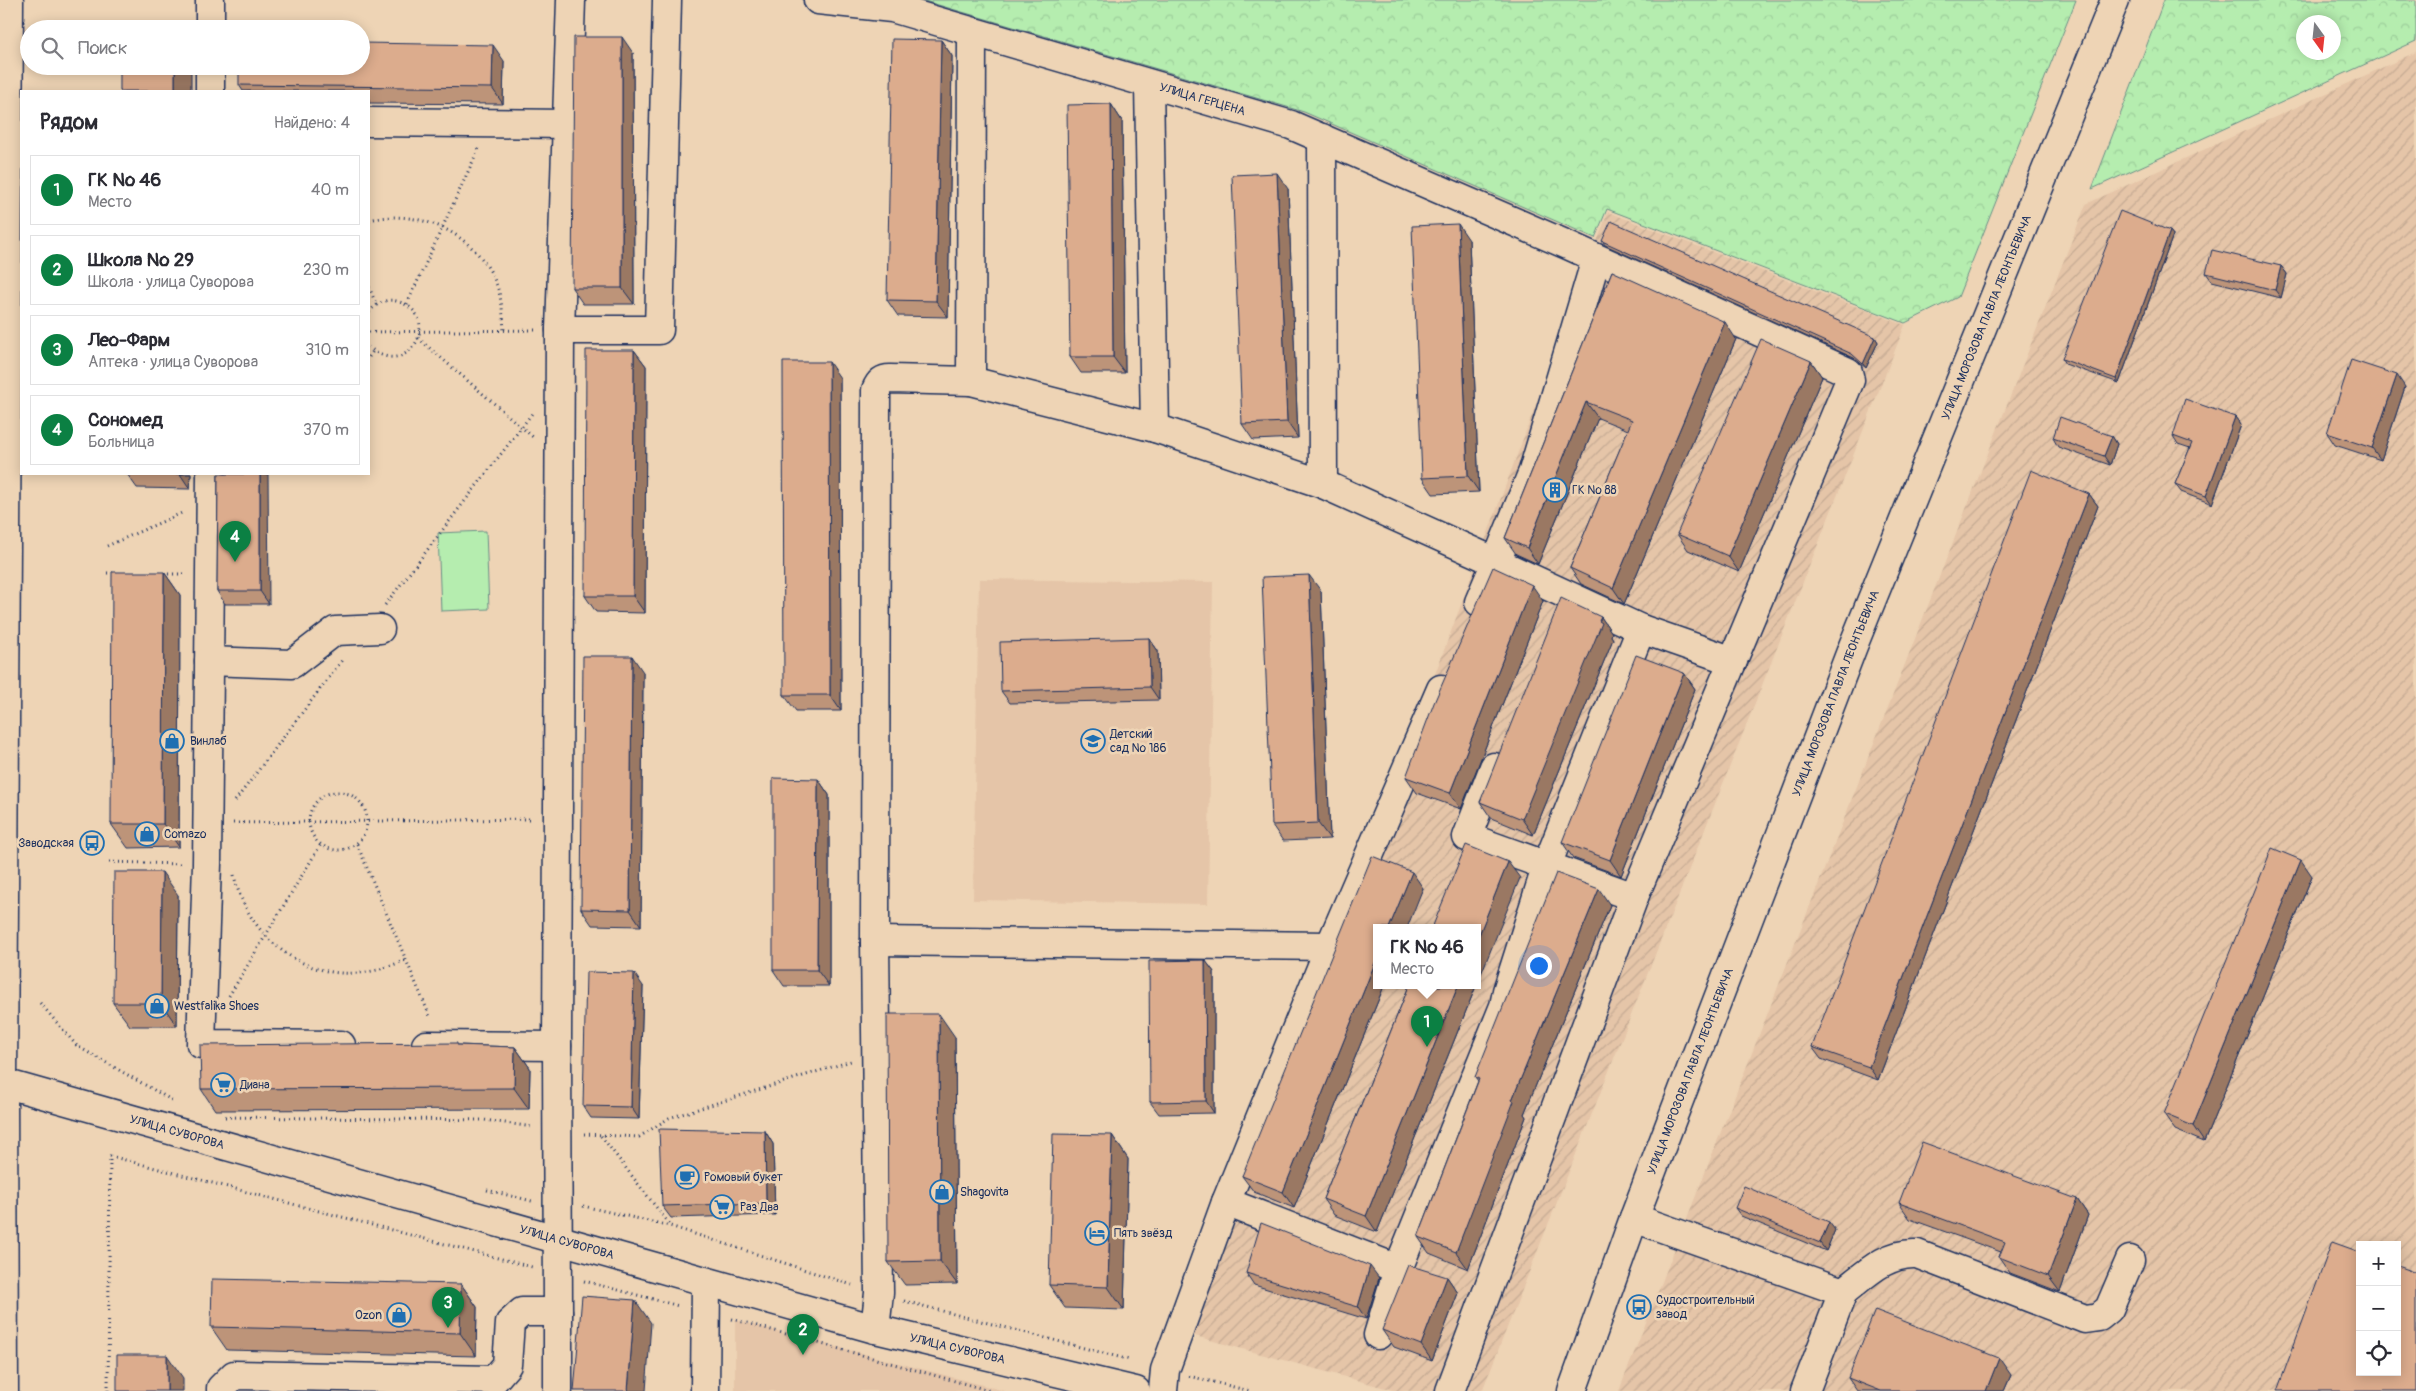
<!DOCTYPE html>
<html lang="ru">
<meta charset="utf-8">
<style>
:root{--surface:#fff;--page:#f2f2f3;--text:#2b2b33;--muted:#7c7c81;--line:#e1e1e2;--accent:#0b8043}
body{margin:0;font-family:Pangolin,sans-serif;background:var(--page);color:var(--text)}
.controls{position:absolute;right:15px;bottom:15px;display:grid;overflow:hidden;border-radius:0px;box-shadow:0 2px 12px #0003}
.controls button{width:45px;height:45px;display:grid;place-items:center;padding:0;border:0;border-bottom:1px solid var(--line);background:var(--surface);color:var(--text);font:25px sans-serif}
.compass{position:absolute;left:2296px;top:15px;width:45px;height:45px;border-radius:50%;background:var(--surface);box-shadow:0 2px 12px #0003;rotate:165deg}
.you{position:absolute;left:1538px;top:965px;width:18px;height:18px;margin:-12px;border:4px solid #fff;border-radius:50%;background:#1a73e8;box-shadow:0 0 0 8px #1a73e833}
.badge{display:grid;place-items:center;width:32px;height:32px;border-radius:50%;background:var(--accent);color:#fff;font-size:16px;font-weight:700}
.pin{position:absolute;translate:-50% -41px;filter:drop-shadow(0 1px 2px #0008)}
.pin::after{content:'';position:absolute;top:26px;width:18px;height:15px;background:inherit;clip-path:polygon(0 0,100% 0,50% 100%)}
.popup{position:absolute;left:1373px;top:924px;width:108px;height:65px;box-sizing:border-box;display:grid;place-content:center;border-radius:0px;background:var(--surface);filter:drop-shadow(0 1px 4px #0005);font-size:16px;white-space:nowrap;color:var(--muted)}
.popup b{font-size:19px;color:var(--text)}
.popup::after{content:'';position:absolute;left:50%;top:100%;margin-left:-10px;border:10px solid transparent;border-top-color:var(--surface)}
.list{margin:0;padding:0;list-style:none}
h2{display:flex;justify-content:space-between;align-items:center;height:65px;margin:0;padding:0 20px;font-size:21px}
h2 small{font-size:16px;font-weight:400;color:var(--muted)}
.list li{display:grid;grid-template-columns:32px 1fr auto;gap:15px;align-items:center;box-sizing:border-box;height:70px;margin:0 10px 10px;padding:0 10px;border:1px solid var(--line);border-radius:0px}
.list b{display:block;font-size:19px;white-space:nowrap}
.list p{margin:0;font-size:16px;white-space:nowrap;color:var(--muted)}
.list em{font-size:16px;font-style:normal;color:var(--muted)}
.icon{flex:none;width:28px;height:28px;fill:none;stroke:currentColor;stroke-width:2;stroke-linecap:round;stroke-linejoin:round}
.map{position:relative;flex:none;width:2416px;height:1391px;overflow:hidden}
.search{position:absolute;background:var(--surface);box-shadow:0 2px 12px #0003;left:20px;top:20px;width:350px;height:55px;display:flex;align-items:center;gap:12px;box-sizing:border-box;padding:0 18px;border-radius:28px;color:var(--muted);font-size:19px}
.panel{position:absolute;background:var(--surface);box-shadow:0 2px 12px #0003;left:20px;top:90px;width:350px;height:385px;border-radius:0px}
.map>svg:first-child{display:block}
</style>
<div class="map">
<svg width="2416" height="1391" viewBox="0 0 2416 1391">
<defs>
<pattern id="industrial-furrows" width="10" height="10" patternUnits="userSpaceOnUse" patternTransform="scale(1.25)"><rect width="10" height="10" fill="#e5c5a8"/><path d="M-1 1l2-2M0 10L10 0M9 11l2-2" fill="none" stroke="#c4aa93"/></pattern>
<pattern id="forest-crowns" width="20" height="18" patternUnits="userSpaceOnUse" patternTransform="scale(1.25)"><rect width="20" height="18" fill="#b5edaf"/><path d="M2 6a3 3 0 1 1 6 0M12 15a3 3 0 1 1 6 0" fill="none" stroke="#9bcc99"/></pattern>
</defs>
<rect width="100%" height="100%" fill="#eed4b5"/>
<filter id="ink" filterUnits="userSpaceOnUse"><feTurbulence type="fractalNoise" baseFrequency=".02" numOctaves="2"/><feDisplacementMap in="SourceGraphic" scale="10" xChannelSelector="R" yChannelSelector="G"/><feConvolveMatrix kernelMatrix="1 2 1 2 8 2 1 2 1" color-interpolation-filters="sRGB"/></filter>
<g filter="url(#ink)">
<path fill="#e5c5a8" d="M979,579L1213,582L1208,904L973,900Z
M735,1320L1005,1391H735Z"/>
<path fill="url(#industrial-furrows)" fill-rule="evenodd" d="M2416,52V1391H1619L2086,204ZM2360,1245H2397V1372H2360Z
M1608,212L1905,325L1482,1391H1396L1188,1334ZM1377,928H1477V986H1377Z"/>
<path fill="url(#forest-crowns)" stroke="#688e86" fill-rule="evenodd" d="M921,0H2076L1958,297L1905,323L1607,209L1595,238L1304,112Z
M2164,0H2416V41L2092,189ZM2304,22H2334V52H2304Z"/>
<path fill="#b5edaf" stroke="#688e86" d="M486,531L489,609L441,611L438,533Z"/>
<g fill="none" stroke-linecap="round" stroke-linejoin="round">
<g stroke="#1b2f5e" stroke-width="31">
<g id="minor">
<path id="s1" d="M818,0L892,8L1291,125L1570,246L1848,372L1850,380L1634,897L1450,1391"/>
<path d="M210,29V0"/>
<path d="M1149,84L1155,428"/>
<path d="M210,91V66"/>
<path d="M369,122L567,124"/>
<path d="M1322,138L1323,484"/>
<path d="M1596,259L1533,471L1496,562L1641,629L1733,661"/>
<path d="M560,330H659L667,0"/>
<path d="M971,381L972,32"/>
<path d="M211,474L207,864L201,1044L341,1045"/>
<path d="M209,661L292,664L335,631L380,629"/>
<path d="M1494,767L1467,837L1634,897"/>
<path d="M875,941L1330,946"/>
<path d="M426,1045L557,1046"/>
<path d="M1226,1202L1398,1269L1378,1335"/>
<path d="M1634,1218L1843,1292L1805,1391"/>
<path d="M1398,1269L1504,1006L1507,991L1547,865L1641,629"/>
<path d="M1843,1292C1866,1274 1887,1252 1917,1254L2085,1319L2099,1317L2109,1309L2130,1260"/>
<path d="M558,1312L557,1046L560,330L571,0"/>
<path d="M875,1329L879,1293L875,941L876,390C879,382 882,379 890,379L971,381L1155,428L1323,484L1496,562L1479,602"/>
<path d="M221,1391V1388L234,1375L494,1380L507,1365L510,1323L522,1312H558V1391"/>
<path d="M705,1391L706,1282"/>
<path d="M1163,1391L1165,1370L1226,1202L1330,946L1441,689"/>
</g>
</g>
<g stroke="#1b2f5e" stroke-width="31">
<g id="major">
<path id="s2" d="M0,1082L875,1329L1136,1391"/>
<path d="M4,1391L3,1083L9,0"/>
<path id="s3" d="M1572,1391L1634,1218L1853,646L2115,0"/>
</g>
</g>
<path stroke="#1b2f5e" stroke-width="3" stroke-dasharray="1 4" stroke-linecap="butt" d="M369,220C420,208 478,234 497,286C502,300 503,315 504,331
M369,287L376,304
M407,304L479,148
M369,312C375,305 385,298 396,301C445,313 410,383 369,347
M369,332L536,330
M418,338L533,437
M369,357L373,351
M107,546L184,512
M107,573H116
M163,574H184
M385,605L534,411
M309 821a29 29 0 1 1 58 0a29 29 0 1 1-58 0Z
M235,801L343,659
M233,823L532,819
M357,844L431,1019
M109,862L181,864
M234,875C246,932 298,978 358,973C375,972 390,966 406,960
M229,996L321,844
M40,1003L77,1046L175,1102
M225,1117L484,1120L533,1127
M584,1134L639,1137L669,1118L851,1061
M601,1136L670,1225
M487,1190L532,1201
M583,1206L670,1226L852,1285
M584,1281L679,1306
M904,1301L1130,1360
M732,1319L991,1391
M1189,1376L1250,1391
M108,1391L110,1156L532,1267"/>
<use href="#minor" stroke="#eed4b5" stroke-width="28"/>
<use href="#major" stroke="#eed4b5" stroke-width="28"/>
</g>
<path fill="#bd9479" stroke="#1b2f5e" d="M941,40L952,56L948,317L898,316L887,300Z
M633,53L634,304H583L572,288Z
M504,61L503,104L369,103V91H243L239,85Z
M1111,104L1122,121L1125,373H1081L1070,357Z
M1288,189L1298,438L1253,440L1242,424Z
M2170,231L2173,235L2119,383L2065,364L2062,359Z
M1469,240L1479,492L1433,494L1422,478Z
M1602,241L1875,337L1878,342L1866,368L1854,358L1605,245Z
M2281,266L2287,274L2281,298L2212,281L2206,273Z
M1612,271L1736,339L1624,604L1581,584L1570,568L1628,430L1598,418L1538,564L1516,554L1505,538Z
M634,350L646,366L645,613L596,612L585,596Z
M1811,361L1822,377L1739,572L1688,550L1677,534Z
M840,378L841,711H796L784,695Z
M2405,387L2381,460L2335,445L2327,433Z
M2235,417L2241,425L2212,504L2181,492L2175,484L2190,448L2178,444L2173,436Z
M2112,436L2117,444L2110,465L2058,447L2053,438Z
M127,474H191L190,489L137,488Z
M218,474L269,604H225L217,591Z
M2089,494L2098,506L1878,1080L1821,1059L1812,1047Z
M164,572L180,595L179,847L128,848L111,824Z
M1321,591L1330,839L1283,841L1272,825Z
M1543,601L1461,809L1417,793L1406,777Z
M1601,617L1612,633L1611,636L1613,639L1533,835L1491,818L1480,802Z
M1149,638L1158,651L1159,700L1010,703L1001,691Z
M643,672L641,926L592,925L581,909Z
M1684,673L1695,689L1621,876L1573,858L1562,842Z
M818,779L829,795V986H784L773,970Z
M2312,876L2204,1142L2175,1130L2164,1114Z
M1423,888L1377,986H1384L1294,1208L1254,1192L1242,1176Z
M178,895L177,1026H130L113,1003Z
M1610,905L1524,1114L1526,1117L1468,1269L1429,1253L1418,1237L1478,1081L1475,1077Z
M1205,960L1214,972V1113L1159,1114L1150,1102Z
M643,986L639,1119L591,1118L583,1106Z
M1409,986H1476L1377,1232L1334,1215L1323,1199Z
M955,1037L957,1284L905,1285L888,1262Z
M458,1045L515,1047L530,1068L529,1109L215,1110L201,1089Z
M765,1131L773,1144L775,1215L671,1218L662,1206Z
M1112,1135L1128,1159L1124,1310L1065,1308L1049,1285Z
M2077,1199L2088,1215L2060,1292L2010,1273L1999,1257L2001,1252L1910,1219L1899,1203Z
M1735,1208L1835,1230L1826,1251L1741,1216Z
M1246,1273L1379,1278L1366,1319L1254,1285Z
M1447,1277L1458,1293L1432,1361L1394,1347L1382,1330Z
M461,1284L477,1307L476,1356L227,1350L211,1327Z
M2011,1375L2004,1391H1857L1848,1378Z"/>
<path fill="#9a7863" stroke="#1b2f5e" d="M622,37L633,53L634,304L622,288Z
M941,40L952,56L948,317L936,301Z
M493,45L504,61L503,104L492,88Z
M175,66H191V91H175Z
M1111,104L1122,121L1125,373L1113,357Z
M1277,173L1288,189L1298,438L1287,422Z
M1458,224L1469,240L1479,492L1468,476Z
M2170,231L2173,235L2119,383L2116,379Z
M2281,266L2287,274L2281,298L2275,290Z
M1725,322L1736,339L1624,604L1613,588Z
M1875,337L1878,342L1866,368L1863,364Z
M634,350L646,366L645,613L633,596Z
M1811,361L1822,377L1739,572L1728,556Z
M829,362L840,378L841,711L830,695Z
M2397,375L2405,387L2381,460L2372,448Z
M1586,402L1598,418L1538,564L1527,548Z
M2235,417L2241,425L2212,504L2206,496Z
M2112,436L2117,444L2110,465L2104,456Z
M180,474H191L190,489Z
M260,474H268L269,604L260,591Z
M2089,494L2098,506L1878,1080L1869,1067Z
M164,572L180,595L179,847L163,824Z
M1309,575L1321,591L1330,839L1318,823Z
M1532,585L1543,601L1461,809L1450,793Z
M1601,617L1612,633L1611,636L1613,639L1533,835L1522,819Z
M1149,638L1158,651L1159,700L1150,687Z
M632,656L643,672L641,926L630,910Z
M1684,673L1695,689L1621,876L1610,860Z
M818,779L829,795V986L817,970Z
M2301,860L2312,876L2204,1142L2193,1126Z
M1508,862L1520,878L1477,984V940Z
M162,872L178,895L177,1026L161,1003Z
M1412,872L1423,888L1407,928H1389Z
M1599,889L1610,905L1524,1114L1526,1117L1468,1269L1456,1252L1512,1100Z
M1377,958V986H1384L1294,1208L1283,1192Z
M1205,960L1214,972V1113L1206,1101Z
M634,973L643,986L639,1119L631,1107Z
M1458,986H1476L1377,1232L1366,1216Z
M939,1014L955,1037L957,1284L940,1261Z
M515,1047L530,1068L529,1109L514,1088Z
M765,1131L773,1144L775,1215L766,1203Z
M1112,1135L1128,1159L1124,1310L1108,1287Z
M2077,1199L2088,1215L2060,1292L2048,1276Z
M1829,1222L1835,1230L1826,1251L1820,1243Z
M1370,1266L1379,1278L1366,1319L1358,1307Z
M1447,1277L1458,1293L1432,1361L1421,1345Z
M461,1284L477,1307L476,1356L460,1333Z
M635,1300L651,1323L646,1391H628Z
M167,1355L183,1378V1391H167Z
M1999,1358L2011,1375L2004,1391H1986Z"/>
<path fill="#dcac8d" stroke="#1b2f5e" d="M120,25H175V29H120Z
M574,37H622V288H572Z
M892,39L941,40L936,301L887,300Z
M361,43L493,45L492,88L239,85V66H361Z
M120,66H175V91H120Z
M1111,104L1113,357H1070L1067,105Z
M1277,173L1287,422L1242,424L1232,175Z
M2120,211L2170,231L2116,379L2062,359Z
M1611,221L1875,337L1863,364L1852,354L1602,241Z
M1458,224L1468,476L1422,478L1412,226Z
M2212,250L2281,266L2275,290L2206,273Z
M1612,271L1725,322L1613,588L1570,568L1632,420L1586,402L1527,548L1505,538Z
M1761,339L1811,361L1728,556L1677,534Z
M586,350H634L633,596H585Z
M2351,360L2397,375L2372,448L2327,433Z
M783,362H829L830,695H784Z
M2185,399L2235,417L2206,496L2175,484L2192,443L2173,436Z
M2060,417L2112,436L2104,456L2053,438Z
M2031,470L2089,494L1869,1067L1812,1047Z
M218,474H260V591H217Z
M1493,567L1532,585L1450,793L1406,777L1434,703Z
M112,572H164L163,824H111Z
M1309,575L1318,823L1272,825L1262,577Z
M1561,598L1601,617L1599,621L1602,623L1522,819L1480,802Z
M1149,638L1150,687L1001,691L1000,642Z
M1636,655L1684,673L1610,860L1562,842Z
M583,656H632L630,910L581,909Z
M773,778L818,779L817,970H773Z
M1466,845L1508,862L1477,940V928H1432Z
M2272,848L2301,860L2193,1126L2164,1114Z
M1372,856L1412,872L1389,928H1377V958L1283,1192L1242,1176Z
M114,872H162L161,1003H113Z
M1556,873L1599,889L1512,1100L1514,1101L1456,1252L1418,1237L1479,1079L1475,1077Z
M1205,960L1206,1101L1150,1102L1149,961Z
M586,972L634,973L631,1107L583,1106Z
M1409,986H1458L1366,1216L1323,1199Z
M887,1014H939L940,1261L888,1262Z
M457,1043V1045L515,1047L514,1088L201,1089L200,1045Z
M659,1129L765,1131L766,1203L662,1206Z
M1053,1134L1112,1135L1108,1287L1049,1285Z
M1922,1142L2077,1199L2048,1276L1999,1257L2005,1242L1899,1203Z
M1744,1186L1829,1222L1820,1243L1735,1208Z
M1261,1223L1370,1266L1358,1307L1246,1273Z
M2332,1242L2360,1252V1372H2397V1266L2416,1273V1391H2277Z
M1408,1265L1447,1277L1421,1345L1382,1330Z
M212,1279L461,1284L460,1333L211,1327Z
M582,1296L635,1300L628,1391H574Z
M1875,1310L1999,1358L1986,1391H1881L1848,1378Z
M117,1355H167V1391H117Z"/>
</g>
<defs>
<g id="building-ring" transform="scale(1.25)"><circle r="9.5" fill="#eed4b5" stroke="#1f6fb2" stroke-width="1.5"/><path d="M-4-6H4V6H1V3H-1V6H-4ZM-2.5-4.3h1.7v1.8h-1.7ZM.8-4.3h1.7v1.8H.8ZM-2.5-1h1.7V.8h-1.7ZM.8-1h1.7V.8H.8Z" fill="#1f6fb2"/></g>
<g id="shop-ring" transform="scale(1.25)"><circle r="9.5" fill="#eed4b5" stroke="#1f6fb2" stroke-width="1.5"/><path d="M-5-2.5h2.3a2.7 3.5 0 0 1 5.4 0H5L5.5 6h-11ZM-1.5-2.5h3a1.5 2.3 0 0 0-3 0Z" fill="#1f6fb2"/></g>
<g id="school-ring" transform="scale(1.25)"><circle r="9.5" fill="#eed4b5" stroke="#1f6fb2" stroke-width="1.5"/><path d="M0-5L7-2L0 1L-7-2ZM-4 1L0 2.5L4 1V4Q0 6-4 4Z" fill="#1f6fb2"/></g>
<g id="bus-ring" transform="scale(1.25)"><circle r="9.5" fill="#eed4b5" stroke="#1f6fb2" stroke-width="1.5"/><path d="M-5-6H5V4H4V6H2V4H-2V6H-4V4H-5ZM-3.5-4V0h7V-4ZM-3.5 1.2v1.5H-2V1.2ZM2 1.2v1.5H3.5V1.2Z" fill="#1f6fb2"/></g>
<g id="supermarket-ring" transform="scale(1.25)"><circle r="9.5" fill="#eed4b5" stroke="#1f6fb2" stroke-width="1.5"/><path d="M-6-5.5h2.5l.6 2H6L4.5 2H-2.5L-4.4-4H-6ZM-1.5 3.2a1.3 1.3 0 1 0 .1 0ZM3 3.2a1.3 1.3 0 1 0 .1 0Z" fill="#1f6fb2"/></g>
<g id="cafe-ring" transform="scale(1.25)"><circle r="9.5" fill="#eed4b5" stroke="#1f6fb2" stroke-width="1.5"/><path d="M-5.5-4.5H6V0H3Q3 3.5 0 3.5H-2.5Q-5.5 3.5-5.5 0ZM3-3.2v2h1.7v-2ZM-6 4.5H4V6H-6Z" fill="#1f6fb2"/></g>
<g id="hotel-ring" transform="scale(1.25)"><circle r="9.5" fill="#eed4b5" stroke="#1f6fb2" stroke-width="1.5"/><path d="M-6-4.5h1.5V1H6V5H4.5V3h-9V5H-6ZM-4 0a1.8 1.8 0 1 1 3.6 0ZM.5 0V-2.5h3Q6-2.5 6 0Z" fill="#1f6fb2"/></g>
</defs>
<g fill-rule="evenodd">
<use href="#building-ring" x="1555" y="490"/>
<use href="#shop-ring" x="172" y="741"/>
<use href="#school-ring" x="1093" y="741"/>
<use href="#shop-ring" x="147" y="834"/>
<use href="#bus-ring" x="92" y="843"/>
<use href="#shop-ring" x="157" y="1006"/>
<use href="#supermarket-ring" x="223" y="1085"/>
<use href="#cafe-ring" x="687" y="1177"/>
<use href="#shop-ring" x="942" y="1192"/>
<use href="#supermarket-ring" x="722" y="1207"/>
<use href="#hotel-ring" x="1097" y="1233"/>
<use href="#bus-ring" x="1639" y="1307"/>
<use href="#shop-ring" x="399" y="1315"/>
</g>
<g text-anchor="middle" stroke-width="5" stroke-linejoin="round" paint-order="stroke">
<g font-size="12" fill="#1b2f5e" stroke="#eed4b5">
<text dy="4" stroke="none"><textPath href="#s1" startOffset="398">УЛИЦА ГЕРЦЕНА</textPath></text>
<text dy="4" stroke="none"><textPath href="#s3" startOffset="1151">УЛИЦА МОРОЗОВА ПАВЛА ЛЕОНТЬЕВИЧА</textPath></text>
<text dy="4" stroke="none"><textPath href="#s3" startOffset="746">УЛИЦА МОРОЗОВА ПАВЛА ЛЕОНТЬЕВИЧА</textPath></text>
<text dy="4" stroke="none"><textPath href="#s3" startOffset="341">УЛИЦА МОРОЗОВА ПАВЛА ЛЕОНТЬЕВИЧА</textPath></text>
<text dy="4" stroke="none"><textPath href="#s2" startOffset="184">УЛИЦА СУВОРОВА</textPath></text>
<text dy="4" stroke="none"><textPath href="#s2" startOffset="589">УЛИЦА СУВОРОВА</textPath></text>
<text dy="4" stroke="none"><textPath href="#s2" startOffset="994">УЛИЦА СУВОРОВА</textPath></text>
</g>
<g font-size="12" fill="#1b2f5e" stroke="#eed4b5" text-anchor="start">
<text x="1572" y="494">ГК № 88</text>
<text x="1110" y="738">Детский<tspan x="1110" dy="14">сад № 186</tspan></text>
<text x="190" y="745">Винлаб</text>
<text x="164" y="838">Comazo</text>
<text x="74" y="847" text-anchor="end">Заводская</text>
<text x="174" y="1010">Westfalika Shoes</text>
<text x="240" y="1089">Диана</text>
<text x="704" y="1181">Ромовый букет</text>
<text x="960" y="1196">Shagovita</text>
<text x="740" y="1211">Раз Два</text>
<text x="1114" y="1237">Пять звёзд</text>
<text x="1656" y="1304">Судостроительный<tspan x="1656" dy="14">завод</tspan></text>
<text x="382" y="1319" text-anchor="end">Ozon</text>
</g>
</g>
</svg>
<div class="controls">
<button>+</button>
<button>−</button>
<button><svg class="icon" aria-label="locate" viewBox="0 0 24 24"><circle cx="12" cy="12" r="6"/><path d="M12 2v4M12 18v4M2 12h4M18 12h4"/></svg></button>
</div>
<svg class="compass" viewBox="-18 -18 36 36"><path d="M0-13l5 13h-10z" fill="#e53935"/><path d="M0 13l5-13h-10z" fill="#7c7c81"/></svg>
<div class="you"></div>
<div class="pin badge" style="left:1427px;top:1047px">1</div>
<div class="popup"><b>ГК № 46</b>Место</div>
<div class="pin badge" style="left:803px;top:1355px">2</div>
<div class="pin badge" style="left:448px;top:1328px">3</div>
<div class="pin badge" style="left:235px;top:562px">4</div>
<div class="search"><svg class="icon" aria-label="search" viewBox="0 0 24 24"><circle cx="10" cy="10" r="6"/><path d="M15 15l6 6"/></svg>Поиск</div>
<section class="panel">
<h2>Рядом<small>Найдено: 4</small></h2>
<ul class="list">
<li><span class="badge">1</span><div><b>ГК № 46</b><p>Место</p></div><em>40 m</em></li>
<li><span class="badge">2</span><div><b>Школа № 29</b><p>Школа · улица Суворова</p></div><em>230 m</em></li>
<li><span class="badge">3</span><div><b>Лео-Фарм</b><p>Аптека · улица Суворова</p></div><em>310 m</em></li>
<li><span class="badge">4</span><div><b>Сономед</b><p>Больница</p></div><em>370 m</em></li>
</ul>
</section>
</div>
